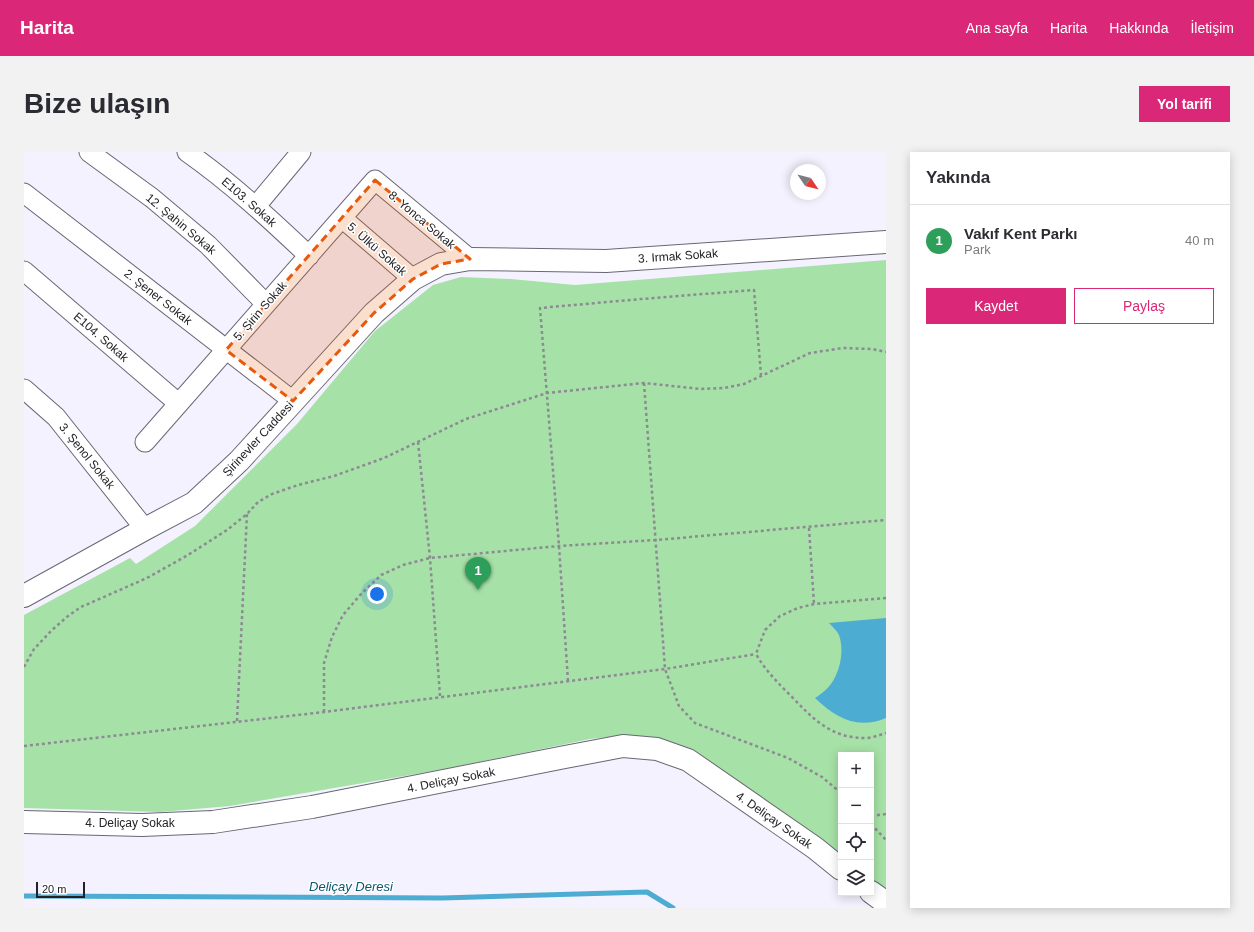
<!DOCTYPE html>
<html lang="tr">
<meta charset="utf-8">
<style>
:root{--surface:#fff;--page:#f2f2f3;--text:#2b2b33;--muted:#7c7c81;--line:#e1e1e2;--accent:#db2777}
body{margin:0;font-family:Arial,sans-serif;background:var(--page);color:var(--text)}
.controls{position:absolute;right:12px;bottom:12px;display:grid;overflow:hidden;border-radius:0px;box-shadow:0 2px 10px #0003}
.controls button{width:36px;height:36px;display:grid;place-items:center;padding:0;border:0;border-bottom:1px solid var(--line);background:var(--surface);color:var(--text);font:20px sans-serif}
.compass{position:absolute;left:766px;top:12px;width:36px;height:36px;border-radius:50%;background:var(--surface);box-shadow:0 2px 10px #0003;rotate:125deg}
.scale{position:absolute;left:12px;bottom:10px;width:49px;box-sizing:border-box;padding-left:4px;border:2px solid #222126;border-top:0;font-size:11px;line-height:14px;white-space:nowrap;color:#222126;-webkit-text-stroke:3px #fff;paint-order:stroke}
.you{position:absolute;left:353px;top:442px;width:14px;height:14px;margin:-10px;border:3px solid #fff;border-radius:50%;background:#1a73e8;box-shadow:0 0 0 6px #1a73e833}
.badge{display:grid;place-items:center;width:26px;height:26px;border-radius:50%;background:var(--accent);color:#fff;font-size:13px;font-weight:700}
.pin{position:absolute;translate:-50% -33px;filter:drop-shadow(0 1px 2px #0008)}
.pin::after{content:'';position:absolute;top:21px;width:14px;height:12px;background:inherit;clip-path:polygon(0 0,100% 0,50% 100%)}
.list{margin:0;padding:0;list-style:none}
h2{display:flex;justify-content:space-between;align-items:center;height:52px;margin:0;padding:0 16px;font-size:17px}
h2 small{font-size:13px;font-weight:400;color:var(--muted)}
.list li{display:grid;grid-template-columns:26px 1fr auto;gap:12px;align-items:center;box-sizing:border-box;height:72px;padding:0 16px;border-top:1px solid var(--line)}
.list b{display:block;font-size:15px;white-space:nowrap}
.list p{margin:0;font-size:13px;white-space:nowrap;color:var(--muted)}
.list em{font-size:13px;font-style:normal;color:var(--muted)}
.actions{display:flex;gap:8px;padding:12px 16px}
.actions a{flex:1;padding:9px 0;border:1px solid var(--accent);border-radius:0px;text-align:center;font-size:14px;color:var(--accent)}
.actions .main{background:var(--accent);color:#fff}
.icon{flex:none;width:22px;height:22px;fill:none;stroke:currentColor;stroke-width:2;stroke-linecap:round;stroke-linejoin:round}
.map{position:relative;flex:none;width:862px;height:756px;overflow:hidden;border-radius:0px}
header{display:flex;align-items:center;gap:24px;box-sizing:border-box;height:56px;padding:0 20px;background:var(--accent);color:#fff}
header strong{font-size:19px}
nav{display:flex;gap:22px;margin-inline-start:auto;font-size:14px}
.intro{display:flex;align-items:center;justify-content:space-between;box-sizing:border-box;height:96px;padding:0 24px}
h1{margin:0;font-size:28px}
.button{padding:10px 18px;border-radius:0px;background:var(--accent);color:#fff;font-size:14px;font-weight:700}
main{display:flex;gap:24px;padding:0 24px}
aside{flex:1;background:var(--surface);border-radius:0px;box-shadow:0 2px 10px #0003}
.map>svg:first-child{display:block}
</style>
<header>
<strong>Harita</strong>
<nav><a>Ana sayfa</a><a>Harita</a><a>Hakkında</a><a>İletişim</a></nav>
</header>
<div class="intro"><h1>Bize ulaşın</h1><a class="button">Yol tarifi</a></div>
<main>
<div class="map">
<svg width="862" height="756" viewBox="0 0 862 756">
<rect width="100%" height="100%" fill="#f4f2fe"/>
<path fill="#a6e1a7" d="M862,108V743L847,732V603H817V710L678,607L594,584L566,587L421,617L206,654L136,660L0,656V463L106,406L112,412L171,374L273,272L351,179L409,133L437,125L487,127L551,133Z"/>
<path fill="#4dacd1" d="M862,466V566C833,578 812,566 791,546C797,542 805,536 809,529C817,516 820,497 815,483C813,479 808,474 805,471Z"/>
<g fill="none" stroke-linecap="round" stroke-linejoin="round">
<path stroke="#4dacd1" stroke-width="5" d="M0,744L418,746L623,740L649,756"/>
<g stroke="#696774" stroke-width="21">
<path id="street" d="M65,0L128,46L184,93L242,152
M163,0C207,31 246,67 285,104
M0,41L269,249
M232,54L277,0
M318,66L389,127
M0,119L154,251
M0,237L32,265L121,377
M121,290L351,28L446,107"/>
</g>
<g stroke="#696774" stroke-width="24">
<path id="secondary" d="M0,444L121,377L170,351L215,309L350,161L389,127L417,112L446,107L582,109L862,90
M0,670L118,673L189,670L288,655L541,605L599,594L633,597L664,608L791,696L817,717
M847,740L862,751"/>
</g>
<path stroke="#8c8b93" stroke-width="2.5" stroke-dasharray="3 3" stroke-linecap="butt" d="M620,231L641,517L655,554L671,571L764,606L798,625L817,641
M394,290L406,406L416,544
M785,376L790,452
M862,446L790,452L774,456L756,464L741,478L732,502C741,518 754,531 767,544C790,568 808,587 844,586C850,585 856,583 862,581
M0,515L10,497L28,478L44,464L57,455L123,426L164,403L203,378L223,362L234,350L248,342L274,333L310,324L360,306L442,267L523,241L620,231L677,237L700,236L720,232L786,201L819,196L848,197L862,200
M544,529L535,394L516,156L617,147L730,138L737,223
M300,560V511L308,485L319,463L337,442L357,423L379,413L406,406L535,394L632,388L862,368
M213,569L223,362
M0,594L300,560L641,517L732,502
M847,664L862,662
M847,672L862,688"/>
<use href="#street" stroke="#fff" stroke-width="19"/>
<use href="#secondary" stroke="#fff" stroke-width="22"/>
</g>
<path fill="#e8590c" fill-opacity="0.2" stroke="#e8590c" stroke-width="3" stroke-dasharray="8 5" stroke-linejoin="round" d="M351,28L446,107L417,112L389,127L350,161L269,249L202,198Z"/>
<g text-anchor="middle" stroke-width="3" stroke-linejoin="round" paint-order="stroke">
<g font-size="12" fill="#222126" stroke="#fff">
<text transform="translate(225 50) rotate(41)" y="4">E103. Sokak</text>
<text transform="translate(398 68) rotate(40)" y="4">8. Yonca Sokak</text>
<text transform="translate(157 72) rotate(40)" y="4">12. Şahin Sokak</text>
<text transform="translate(353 97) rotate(41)" y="4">5. Ülkü Sokak</text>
<text transform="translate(654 104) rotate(-4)" y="4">3. Irmak Sokak</text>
<text transform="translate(134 145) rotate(38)" y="4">2. Şener Sokak</text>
<text transform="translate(236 159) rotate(-49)" y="4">5. Şirin Sokak</text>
<text transform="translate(77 185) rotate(41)" y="4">E104. Sokak</text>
<text transform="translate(234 287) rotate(-47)" y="4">Şirinevler Caddesi</text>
<text transform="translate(63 304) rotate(51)" y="4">3. Şenol Sokak</text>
<text transform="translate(427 628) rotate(-11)" y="4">4. Deliçay Sokak</text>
<text transform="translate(750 668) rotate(35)" y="4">4. Deliçay Sokak</text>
<text x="106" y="675">4. Deliçay Sokak</text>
</g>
<g font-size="13" font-style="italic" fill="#095872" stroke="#fff">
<text x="327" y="739">Deliçay Deresi</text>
</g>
</g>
</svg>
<div class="controls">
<button>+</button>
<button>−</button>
<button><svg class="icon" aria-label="locate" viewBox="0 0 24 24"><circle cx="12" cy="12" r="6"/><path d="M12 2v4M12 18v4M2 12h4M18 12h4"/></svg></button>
<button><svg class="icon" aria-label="layers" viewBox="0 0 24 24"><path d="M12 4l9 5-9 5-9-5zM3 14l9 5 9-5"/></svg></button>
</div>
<svg class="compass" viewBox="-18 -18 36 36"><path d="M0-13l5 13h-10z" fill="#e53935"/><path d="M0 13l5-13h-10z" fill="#7c7c81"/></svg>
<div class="scale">20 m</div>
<div class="you"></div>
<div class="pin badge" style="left:454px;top:438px;background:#2e9e5b">1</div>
</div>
<aside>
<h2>Yakında<small></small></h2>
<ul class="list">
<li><span class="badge" style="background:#2e9e5b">1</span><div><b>Vakıf Kent Parkı</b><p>Park</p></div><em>40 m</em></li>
</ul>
<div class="actions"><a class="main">Kaydet</a><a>Paylaş</a></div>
</aside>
</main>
